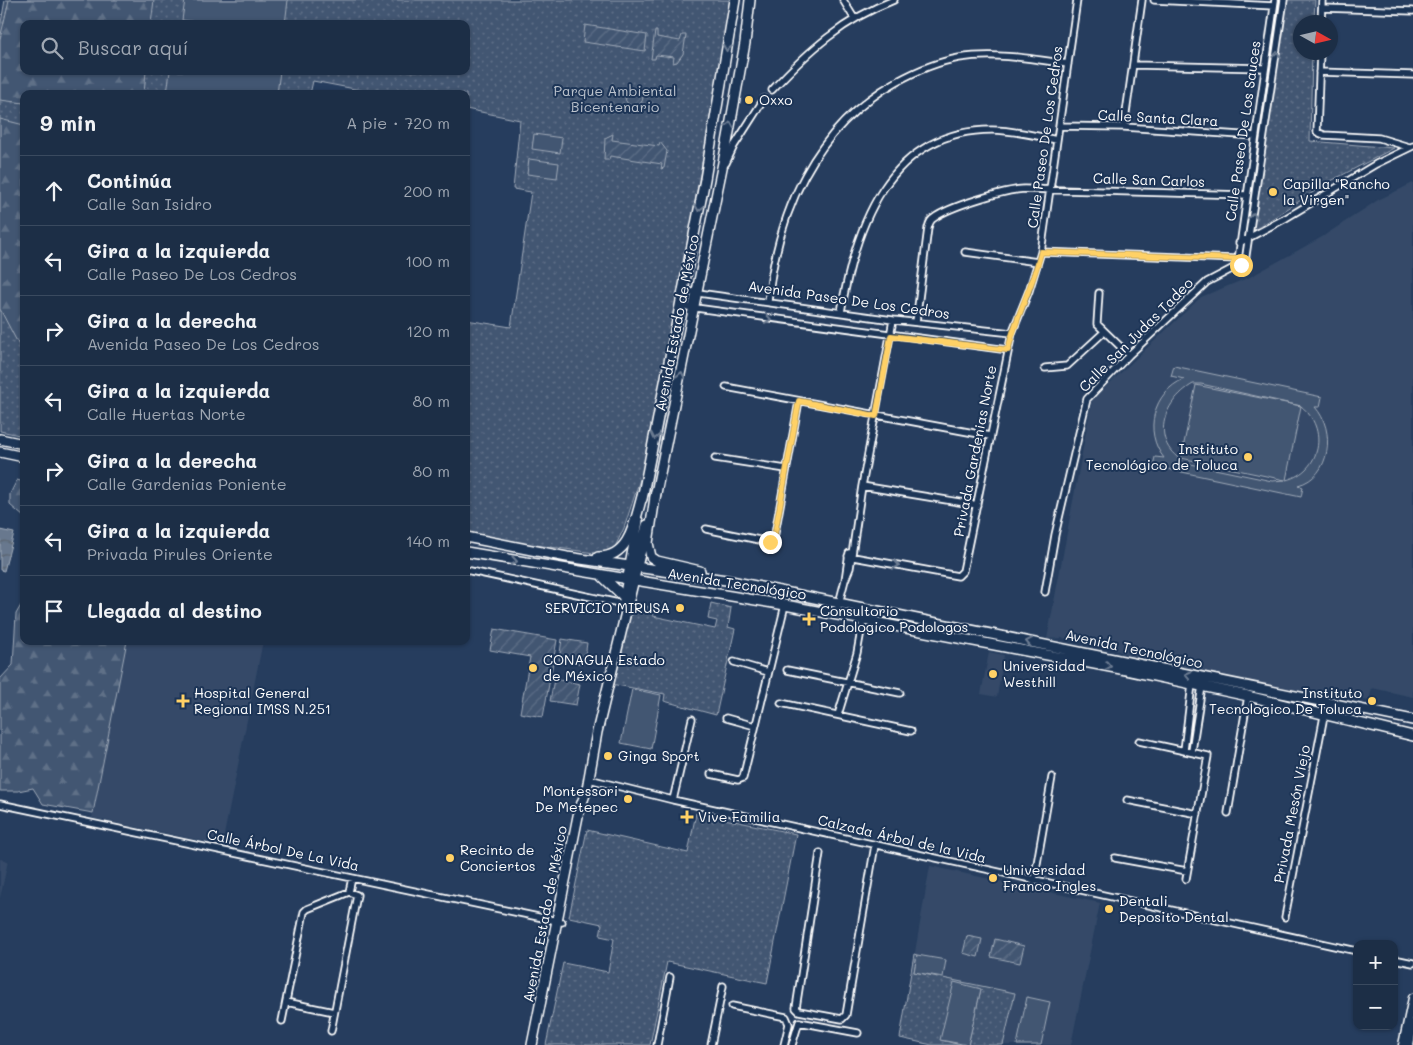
<!DOCTYPE html>
<html lang="es">
<meta charset="utf-8">
<style>
:root{--surface:#1c2e46;--page:#25364d;--text:#f1f3f6;--muted:#a0a8b3;--line:#3a4a5f}
body{margin:0;font-family:Mali,sans-serif;background:var(--page);color:var(--text)}
.controls{position:absolute;right:15px;bottom:15px;display:grid;overflow:hidden;border-radius:10px;box-shadow:0 1px 4px #0004}
.controls button{width:45px;height:45px;display:grid;place-items:center;padding:0;border:0;border-bottom:1px solid var(--line);background:var(--surface);color:var(--text);font:25px sans-serif}
.compass{position:absolute;left:1293px;top:15px;width:45px;height:45px;border-radius:50%;background:var(--surface);box-shadow:0 1px 4px #0004;rotate:98deg}
.stop{position:absolute;width:15px;height:15px;margin:-11px;border:4px solid #ffd166;border-radius:50%;background:#fff}
.stop.end{background:#ffd166;border-color:#fff;box-shadow:0 1px 5px #0008}
.list{margin:0;padding:0;list-style:none}
h2{display:flex;justify-content:space-between;align-items:center;height:65px;margin:0;padding:0 20px;font-size:21px}
h2 small{font-size:16px;font-weight:400;color:var(--muted)}
.list li{display:grid;grid-template-columns:32px 1fr auto;gap:15px;align-items:center;box-sizing:border-box;height:70px;padding:0 20px;border-top:1px solid var(--line)}
.list b{display:block;font-size:19px;white-space:nowrap}
.list p{margin:0;font-size:16px;white-space:nowrap;color:var(--muted)}
.list em{font-size:16px;font-style:normal;color:var(--muted)}
.icon{flex:none;width:28px;height:28px;fill:none;stroke:currentColor;stroke-width:2;stroke-linecap:round;stroke-linejoin:round}
.map{position:relative;flex:none;width:1413px;height:1045px;overflow:hidden}
.search{position:absolute;background:var(--surface);box-shadow:0 1px 4px #0004;left:20px;top:20px;width:450px;height:55px;display:flex;align-items:center;gap:12px;box-sizing:border-box;padding:0 18px;border-radius:10px;color:var(--muted);font-size:19px}
.panel{position:absolute;background:var(--surface);box-shadow:0 1px 4px #0004;left:20px;top:90px;width:450px;height:555px;border-radius:10px}
.map>svg:first-child{display:block}
</style>
<div class="map">
<svg width="1413" height="1045" viewBox="0 0 1413 1045">
<defs>
<pattern id="grass-dots" width="8" height="8" patternUnits="userSpaceOnUse" patternTransform="scale(1.25)"><rect width="8" height="8" fill="#425672"/><path d="M2 2h.1M6 6h.1" fill="none" stroke="#5e6f87" stroke-width="1.8" stroke-linecap="round"/></pattern>
<pattern id="forest-firs" width="22" height="20" patternUnits="userSpaceOnUse" patternTransform="scale(1.25)"><rect width="22" height="20" fill="#425672"/><path d="M5 1l3.5 6h-7zM16 11l3.5 6h-7z" fill="#5e6f87"/></pattern>
<pattern id="garden-furrows" width="10" height="10" patternUnits="userSpaceOnUse" patternTransform="scale(1.25)"><rect width="10" height="10" fill="#425672"/><path d="M-1 1l2-2M0 10L10 0M9 11l2-2" fill="none" stroke="#5e6f87"/></pattern>
<pattern id="water-waves" width="16" height="10" patternUnits="userSpaceOnUse" patternTransform="scale(1.25)"><rect width="16" height="10" fill="#67788e"/><path d="M0 5q4-4 8 0t8 0" fill="none" stroke="#5a626d"/></pattern>
</defs>
<rect width="100%" height="100%" fill="#263d5e"/>
<filter id="ink" filterUnits="userSpaceOnUse"><feTurbulence type="fractalNoise" baseFrequency=".02" numOctaves="2"/><feDisplacementMap in="SourceGraphic" scale="10" xChannelSelector="R" yChannelSelector="G"/><feConvolveMatrix kernelMatrix="1 2 1 2 8 2 1 2 1" color-interpolation-filters="sRGB"/></filter>
<g filter="url(#ink)">
<path fill="#344a68" d="M1413,183V697L1372,688L1369,701L1340,695L1329,697L1131,656L1108,647L1062,638L1047,639L1092,400L1201,297L1250,277L1322,237L1378,200Z
M127,641H263L222,845L92,818Z
M989,652L1004,655L997,697L981,694Z
M0,859L8,861L0,898Z
M930,866L1100,903L1071,1045H932L900,1038Z"/>
<path fill="url(#grass-dots)" stroke="#a0aab8" fill-rule="evenodd" d="M5,0H731L675,315L644,467L624,528L615,547L602,554L528,544L466,532V320L511,327L531,192L513,189L520,120L466,109V94H381L313,81L310,94H24V436L0,431V28ZM24,24H466V71H24Z
M1285,0H1315L1314,22H1300V52L1312,53L1310,141L1394,148L1329,182L1253,231Z
M711,603L731,608L728,627L735,629L716,715L664,701L665,694L611,684L633,604L655,608L653,616L715,629L717,621L708,619Z
M696,813L796,834L767,983L667,962L650,1045H546L563,963L608,972L614,939L600,936L602,924L569,917L587,830L688,853Z
M914,954L917,955L914,972L1015,993L1003,1045H968L981,989L941,1040L961,1045H932L900,1038Z"/>
<path fill="url(#forest-firs)" stroke="#a0aab8" d="M9,0H154L151,24H24V71H146L144,94H24V103L0,100V39Z
M0,119L24,125V355L0,309Z
M17,480L24,482V517L10,505V494Z
M24,600V641H127L93,813L43,804L33,788L18,791H0V679L13,665L16,614Z"/>
<path fill="url(#garden-furrows)" stroke="#a0aab8" d="M585,25L647,35L645,51L583,42Z
M655,31H657V37L680,41L682,35H686L683,54L677,62L673,63L674,57L656,55L655,59H651Z
M625 97a9 9 0 1 1 18 0a9 9 0 1 1-18 0Z
M613,134L612,140L659,146L660,142L667,151L664,168L661,169L662,164L610,156L609,160H604L605,138Z
M494,629L557,640L543,717L520,713L530,657L490,650Z
M562,639L587,643L584,664L559,660Z
M554,679L580,684L576,705L550,701Z
M967,936L982,939L978,957L963,953Z
M995,939L1024,946L1020,963L991,957Z"/>
<path fill="#425672" stroke="#a0aab8" fill-rule="evenodd" d="M185,0H288L285,24H212L182,20Z
M170,71H280L277,94H167Z
M534,134L562,138L560,153L532,149Z
M529,159L559,163L557,178L527,174Z
M1174,366L1322,397L1320,407H1315C1336,430 1331,477 1298,485L1303,487L1301,497L1153,466L1155,457L1164,458C1143,432 1153,392 1184,379L1171,376ZM1193,384H1201L1301,406L1196,385L1181,458L1285,480L1272,481L1186,463C1149,443 1162,402 1193,384ZM1301,406C1329,429 1321,471 1286,480Z
M632,689L661,695L651,749L621,743Z
M917,955L946,960L943,977L914,972Z
M954,982L981,989L968,1045L940,1040Z
M1027,997L1050,1002L1041,1045H1017Z"/>
<path fill="url(#water-waves)" stroke="#a4aebb" d="M0,530L14,533L4,571L0,570Z"/>
<g fill="none" stroke-linecap="round" stroke-linejoin="round">
<g stroke="#fff" stroke-width="9">
<path id="minor" d="M843,0L854,18
M1154,0L1274,6
M1322,8L1413,11
M1321,22L1322,0
M1320,52L1317,132L1324,135L1379,138L1409,147
M1134,65L1264,68
M1319,72L1413,75
M772,90C808,51 844,19 894,0
M1059,126L1124,127L1255,136
M1124,127L1142,0
M726,163L734,146L764,99
M1239,243L1286,218L1376,164L1413,146
M965,252L1038,262
M1041,252L1238,259
M1237,267L1275,0
M684,291L893,320L1012,333
M1099,293L1097,324L1129,355
M768,301C778,212 814,128 896,82C916,71 936,62 959,58C995,52 1033,59 1068,64
M681,306L1008,350
M841,312C855,227 889,130 992,130C1014,130 1036,136 1057,140
M916,322L928,228C929,224 930,220 934,218C950,206 1005,190 1024,189L1247,195
M1045,368L1067,366L1104,332
M726,387L990,436
M715,458L786,469
M862,486L977,505
M706,529L769,542L774,539L799,401
M848,556L958,576L963,571L1012,333L1029,291L1041,252L1077,0
M466,570L628,605
M845,580L849,553
M1045,592L1055,535L1087,399L1129,355L1207,282L1245,262L1284,0
M836,615L845,580L850,568L862,486L893,320
M734,662L768,672
M787,670L900,693
M781,703L911,731
M838,715L857,653L863,620
M726,718L755,726
M1139,741L1208,756L1186,879
M1184,750L1192,684
M1192,751L1202,686
M711,774L738,780L743,778L785,605
M589,779L673,800L1357,951
M673,800L692,719
M1127,800L1198,814
M0,804L562,922
M1228,813L1248,696
M820,853L796,1008L799,1011L842,1019L846,1015L875,845
M1115,858L1187,871
M1034,881L1052,777
M349,892L352,878
M1285,917L1324,716
M1394,959L1413,963
M286,1002L334,1012
M732,1006L786,1017L789,1024L784,1045
M282,1021L304,912L307,909L349,892L357,895L331,1031
M657,1045L670,977
M711,1045L723,986
M792,1045L799,1022L858,1033"/>
</g>
<g stroke="#fff" stroke-width="11">
<path id="tertiary" d="M1403,1045L1413,998
M1409,1045L1413,1024"/>
</g>
<g stroke="#fff" stroke-width="12">
<path id="secondary" d="M655,498L727,143L745,43L750,0
M642,499L705,179L735,0
M624,599L638,521
M532,1045L579,811L587,789L597,732L647,525"/>
</g>
<g stroke="#fff" stroke-width="12">
<path id="primary" d="M0,439L24,444
M0,452L24,457
M656,491L648,543L651,557L657,561L700,571
M466,537L567,557L726,580L1413,720
M466,552L785,605L1126,670L1248,696L1413,736
M598,557C631,558 635,519 643,493
M603,577L624,597"/>
</g>
<use href="#minor" stroke="#1d3557" stroke-width="5.5"/>
<use href="#tertiary" stroke="#1d3557" stroke-width="8"/>
<use href="#secondary" stroke="#1d3557" stroke-width="9"/>
<use href="#primary" stroke="#1d3557" stroke-width="9"/>
</g>
<defs><path id="oneway-chevron" d="M-2-3.5L2.5 0L-2 3.5" fill="none" stroke-width="1.6" stroke-linecap="round" stroke-linejoin="round" transform="scale(1.25)"/></defs>
<g stroke="#6c7c92">
<use href="#oneway-chevron" transform="translate(727 48) rotate(99)"/>
<use href="#oneway-chevron" transform="translate(1277 55) rotate(-83)"/>
<use href="#oneway-chevron" transform="translate(730 125) rotate(-80)"/>
<use href="#oneway-chevron" transform="translate(699 208) rotate(101)"/>
<use href="#oneway-chevron" transform="translate(1253 216) rotate(-82)"/>
<use href="#oneway-chevron" transform="translate(768 319) rotate(8)"/>
<use href="#oneway-chevron" transform="translate(681 375) rotate(-78)"/>
<use href="#oneway-chevron" transform="translate(655 436) rotate(102)"/>
<use href="#oneway-chevron" transform="translate(514 561) rotate(10)"/>
<use href="#oneway-chevron" transform="translate(896 565) rotate(10)"/>
<use href="#oneway-chevron" transform="translate(1029 642) rotate(-169)"/>
<use href="#oneway-chevron" transform="translate(1108 666) rotate(11)"/>
<use href="#oneway-chevron" transform="translate(1188 675) rotate(-168)"/>
</g>
</g>
<g fill="none" stroke-linecap="round" stroke-linejoin="round" filter="url(#ink)">
<path stroke="#ffd166" stroke-width="6" d="M770,542L774,538L799,401L876,416L891,336L1008,350C1016,316 1033,286 1041,252L1238,259L1237,266L1241,265"/>
</g>
<g fill="#ffd166" stroke="#1d3557" stroke-width="2">
<circle cx="749" cy="100" r="5"/>
<circle cx="1273" cy="192" r="5"/>
<circle cx="1248" cy="457" r="5"/>
<circle cx="680" cy="608" r="5"/>
<path d="M806.5 611.5h5v5h5v5h-5v5h-5v-5h-5v-5h5z"/>
<circle cx="533" cy="668" r="5"/>
<circle cx="993" cy="674" r="5"/>
<path d="M180.5 693.5h5v5h5v5h-5v5h-5v-5h-5v-5h5z"/>
<circle cx="1372" cy="701" r="5"/>
<circle cx="608" cy="756" r="5"/>
<circle cx="628" cy="799" r="5"/>
<path d="M684.5 809.5h5v5h5v5h-5v5h-5v-5h-5v-5h5z"/>
<circle cx="450" cy="858" r="5"/>
<circle cx="993" cy="878" r="5"/>
<circle cx="1109" cy="909" r="5"/>
</g>
<g text-anchor="middle" stroke-width="4" stroke-linejoin="round" paint-order="stroke">
<g font-size="14" fill="#bdc4ce" stroke="#1d3557">
<text x="615" y="96">Parque Ambiental<tspan x="615" dy="16">Bicentenario</tspan></text>
</g>
<g font-size="14" fill="#fff" stroke="#1d3557" text-anchor="start">
<text x="759" y="105">Oxxo</text>
<text x="1283" y="189">Capilla "Rancho<tspan x="1283" dy="16">la Virgen"</tspan></text>
<text x="1238" y="454" text-anchor="end">Instituto<tspan x="1238" dy="16">Tecnológico de Toluca</tspan></text>
<text x="670" y="613" text-anchor="end">SERVICIO MIRUSA</text>
<text x="820" y="616">Consultorio<tspan x="820" dy="16">Podologico Podologos</tspan></text>
<text x="543" y="665">CONAGUA Estado<tspan x="543" dy="16">de México</tspan></text>
<text x="1003" y="671">Universidad<tspan x="1003" dy="16">Westhill</tspan></text>
<text x="194" y="698">Hospital General<tspan x="194" dy="16">Regional IMSS N.251</tspan></text>
<text x="1362" y="698" text-anchor="end">Instituto<tspan x="1362" dy="16">Tecnologico De Toluca</tspan></text>
<text x="618" y="761">Ginga Sport</text>
<text x="618" y="796" text-anchor="end">Montessori<tspan x="618" dy="16">De Metepec</tspan></text>
<text x="698" y="822">Vive Familia</text>
<text x="460" y="855">Recinto de<tspan x="460" dy="16">Conciertos</tspan></text>
<text x="1003" y="875">Universidad<tspan x="1003" dy="16">Franco Ingles</tspan></text>
<text x="1119" y="906">Dentali<tspan x="1119" dy="16">Deposito Dental</tspan></text>
</g>
<g font-size="14" fill="#fff" stroke="#1d3557">
<text transform="translate(1158 118) rotate(3)" y="5">Calle Santa Clara</text>
<text transform="translate(1243 131) rotate(-82)" y="5">Calle Paseo De Los Sauces</text>
<text transform="translate(1045 137) rotate(-82)" y="5">Calle Paseo De Los Cedros</text>
<text transform="translate(1149 180) rotate(2)" y="5">Calle San Carlos</text>
<text transform="translate(849 300) rotate(8)" y="5">Avenida Paseo De Los Cedros</text>
<text transform="translate(677 323) rotate(-79)" y="5">Avenida Estado de México</text>
<text transform="translate(1136 335) rotate(-45)" y="5">Calle San Judas Tadeo</text>
<text transform="translate(975 451) rotate(-79)" y="5">Privada Gardenias Norte</text>
<text transform="translate(737 584) rotate(9)" y="5">Avenida Tecnológico</text>
<text transform="translate(1134 649) rotate(12)" y="5">Avenida Tecnológico</text>
<text transform="translate(1292 814) rotate(-79)" y="5">Privada Mesón Viejo</text>
<text transform="translate(902 839) rotate(13)" y="5">Calzada Árbol de la Vida</text>
<text transform="translate(283 850) rotate(12)" y="5">Calle Árbol De La Vida</text>
<text transform="translate(545 914) rotate(-79)" y="5">Avenida Estado de México</text>
</g>
</g>
</svg>
<div class="controls">
<button>+</button>
<button>−</button>
</div>
<svg class="compass" viewBox="-18 -18 36 36"><path d="M0-13l5 13h-10z" fill="#e53935"/><path d="M0 13l5-13h-10z" fill="#a0a8b3"/></svg>
<div class="stop" style="left:1241px;top:265px"></div>
<div class="stop end" style="left:770px;top:542px"></div>
<div class="search"><svg class="icon" aria-label="search" viewBox="0 0 24 24"><circle cx="10" cy="10" r="6"/><path d="M15 15l6 6"/></svg>Buscar aquí</div>
<section class="panel">
<h2>9 min<small>A pie · 720 m</small></h2>
<ul class="list">
<li><svg class="icon" aria-label="ahead" viewBox="0 0 24 24"><path d="M12 20V5M6 11l6-6 6 6"/></svg><div><b>Continúa</b><p>Calle San Isidro</p></div><em>200 m</em></li>
<li><svg class="icon" aria-label="left" viewBox="0 0 24 24"><path d="M17 20v-9H6M10 6l-5 5 5 5"/></svg><div><b>Gira a la izquierda</b><p>Calle Paseo De Los Cedros</p></div><em>100 m</em></li>
<li><svg class="icon" aria-label="right" viewBox="0 0 24 24"><path d="M7 20v-9h11M14 6l5 5-5 5"/></svg><div><b>Gira a la derecha</b><p>Avenida Paseo De Los Cedros</p></div><em>120 m</em></li>
<li><svg class="icon" aria-label="left" viewBox="0 0 24 24"><path d="M17 20v-9H6M10 6l-5 5 5 5"/></svg><div><b>Gira a la izquierda</b><p>Calle Huertas Norte</p></div><em>80 m</em></li>
<li><svg class="icon" aria-label="right" viewBox="0 0 24 24"><path d="M7 20v-9h11M14 6l5 5-5 5"/></svg><div><b>Gira a la derecha</b><p>Calle Gardenias Poniente</p></div><em>80 m</em></li>
<li><svg class="icon" aria-label="left" viewBox="0 0 24 24"><path d="M17 20v-9H6M10 6l-5 5 5 5"/></svg><div><b>Gira a la izquierda</b><p>Privada Pirules Oriente</p></div><em>140 m</em></li>
<li><svg class="icon" aria-label="arrive" viewBox="0 0 24 24"><path d="M6 21V4h12l-3 4 3 4H6"/></svg><div><b>Llegada al destino</b></div></li>
</ul>
</section>
</div>
